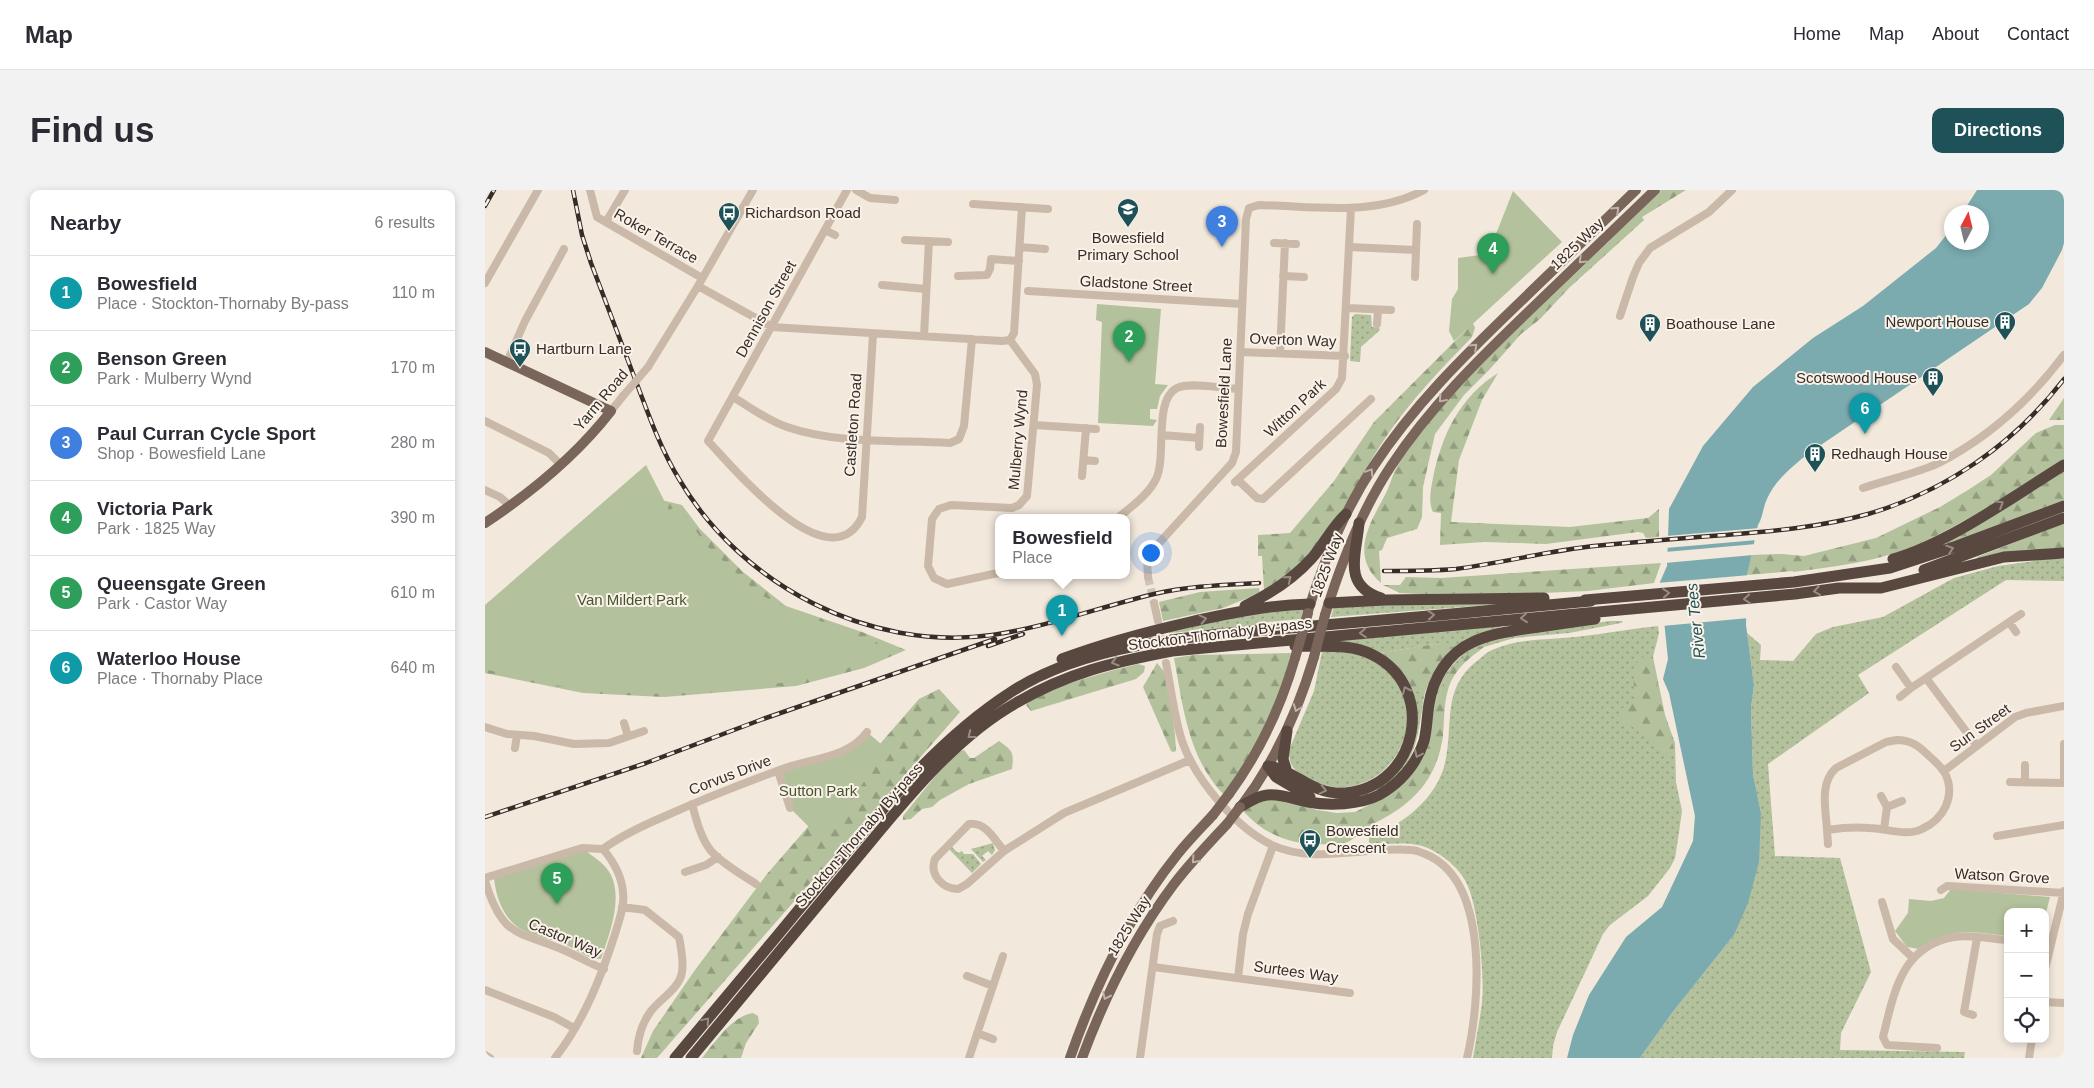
<!DOCTYPE html>
<meta charset="utf-8">
<style>
:root{--surface:#fff;--page:#f2f2f3;--text:#2b2b33;--muted:#7c7c81;--line:#e1e1e2;--accent:#1e5258}
body{margin:0;font-family:Helvetica,sans-serif;background:var(--page);color:var(--text)}
.controls{position:absolute;right:15px;bottom:15px;display:grid;overflow:hidden;border-radius:10px;box-shadow:0 2px 8px #0003}
.controls button{width:45px;height:45px;display:grid;place-items:center;padding:0;border:0;border-bottom:1px solid var(--line);background:var(--surface);color:var(--text);font:25px sans-serif}
.compass{position:absolute;left:1459px;top:15px;width:45px;height:45px;border-radius:50%;background:var(--surface);box-shadow:0 2px 8px #0003;rotate:7deg}
.you{position:absolute;left:665px;top:362px;width:18px;height:18px;margin:-12px;border:4px solid #fff;border-radius:50%;background:#1a73e8;box-shadow:0 0 0 8px #1a73e833}
.badge{display:grid;place-items:center;width:32px;height:32px;border-radius:50%;background:var(--accent);color:#fff;font-size:16px;font-weight:700}
.pin{position:absolute;translate:-50% -41px;filter:drop-shadow(0 1px 2px #0008)}
.pin::after{content:'';position:absolute;top:26px;width:18px;height:15px;background:inherit;clip-path:polygon(0 0,100% 0,50% 100%)}
.popup{position:absolute;left:510px;top:324px;width:135px;height:65px;box-sizing:border-box;display:grid;place-content:center;border-radius:10px;background:var(--surface);filter:drop-shadow(0 1px 4px #0005);font-size:16px;white-space:nowrap;color:var(--muted)}
.popup b{font-size:19px;color:var(--text)}
.popup::after{content:'';position:absolute;left:50%;top:100%;margin-left:-10px;border:10px solid transparent;border-top-color:var(--surface)}
.list{margin:0;padding:0;list-style:none}
h2{display:flex;justify-content:space-between;align-items:center;height:65px;margin:0;padding:0 20px;font-size:21px}
h2 small{font-size:16px;font-weight:400;color:var(--muted)}
.list li{display:grid;grid-template-columns:32px 1fr auto;gap:15px;align-items:center;box-sizing:border-box;height:75px;padding:0 20px;border-top:1px solid var(--line)}
.list b{display:block;font-size:19px;white-space:nowrap}
.list p{margin:0;font-size:16px;white-space:nowrap;color:var(--muted)}
.list em{font-size:16px;font-style:normal;color:var(--muted)}
.icon{flex:none;width:28px;height:28px;fill:none;stroke:currentColor;stroke-width:2;stroke-linecap:round;stroke-linejoin:round}
.map{position:relative;flex:none;width:1579px;height:868px;overflow:hidden;border-radius:10px}
header{display:flex;align-items:center;gap:30px;box-sizing:border-box;height:70px;padding:0 25px;background:var(--surface);border-bottom:1px solid var(--line)}
header strong{font-size:24px}
nav{display:flex;gap:28px;margin-inline-start:auto;font-size:18px}
.intro{display:flex;align-items:center;justify-content:space-between;box-sizing:border-box;height:120px;padding:0 30px}
h1{margin:0;font-size:35px}
.button{padding:12px 22px;border-radius:10px;background:var(--accent);color:#fff;font-size:18px;font-weight:700}
main{display:flex;gap:30px;padding:0 30px}
aside{flex:1;background:var(--surface);border-radius:10px;box-shadow:0 2px 8px #0003}
.map>svg:first-child{display:block}
</style>
<header>
<strong>Map</strong>
<nav><a>Home</a><a>Map</a><a>About</a><a>Contact</a></nav>
</header>
<div class="intro"><h1>Find us</h1><a class="button">Directions</a></div>
<main>
<aside>
<h2>Nearby<small>6 results</small></h2>
<ul class="list">
<li><span class="badge" style="background:#0f9aa8">1</span><div><b>Bowesfield</b><p>Place · Stockton-Thornaby By-pass</p></div><em>110 m</em></li>
<li><span class="badge" style="background:#2e9e5b">2</span><div><b>Benson Green</b><p>Park · Mulberry Wynd</p></div><em>170 m</em></li>
<li><span class="badge" style="background:#3f7fe0">3</span><div><b>Paul Curran Cycle Sport</b><p>Shop · Bowesfield Lane</p></div><em>280 m</em></li>
<li><span class="badge" style="background:#2e9e5b">4</span><div><b>Victoria Park</b><p>Park · 1825 Way</p></div><em>390 m</em></li>
<li><span class="badge" style="background:#2e9e5b">5</span><div><b>Queensgate Green</b><p>Park · Castor Way</p></div><em>610 m</em></li>
<li><span class="badge" style="background:#0f9aa8">6</span><div><b>Waterloo House</b><p>Place · Thornaby Place</p></div><em>640 m</em></li>
</ul>
</aside>
<div class="map">
<svg width="1579" height="868" viewBox="0 0 1579 868">
<defs>
<pattern id="grass-dots" width="8" height="8" patternUnits="userSpaceOnUse" patternTransform="scale(1.25)"><rect width="8" height="8" fill="#b3c19c"/><path d="M2 2h.1M6 6h.1" fill="none" stroke="#929d7f" stroke-width="1.8" stroke-linecap="round"/></pattern>
<pattern id="forest-firs" width="22" height="20" patternUnits="userSpaceOnUse" patternTransform="scale(1.25)"><rect width="22" height="20" fill="#b3c19c"/><path d="M5 1l3.5 6h-7zM16 11l3.5 6h-7z" fill="#929d7f"/></pattern>
</defs>
<rect width="100%" height="100%" fill="#f2e8dc"/>
<path fill="url(#grass-dots)" d="M870,124L886,125L887,137L894,138L895,140L876,157L875,172L865,171L867,127Z
M1563,369H1579V391L1521,390L1373,485L1384,503L1283,574L1290,666L1355,668L1386,782L1356,843L1355,860L1480,862L1479,868H1155L1187,823L1249,745L1276,623L1268,584L1266,518L1269,495L1262,443L1276,455L1275,470L1308,471L1331,444L1348,437L1398,427L1469,388L1513,376Z
M850,413L1018,414L846,427Z
M802,420H820L818,428L815,429L771,433V436L684,443V440L750,426Z
M1125,431H1138L1136,433L1084,443L1029,448L999,457L996,456L959,491L945,529C950,494 968,463 1003,450C1017,445 1034,444 1049,442C1074,438 1100,434 1125,431Z
M1015,435L1016,437L994,444L968,461L955,453L896,463L890,460L845,452Z
M1173,436L1174,443L1168,467L1180,525L1190,553L1191,592L1197,621L1193,649L1190,668L1185,678L1163,706L1125,735L1118,744L1072,842L1068,856L1067,868H988C991,849 995,830 997,812C1000,786 993,714 981,692C973,676 953,661 937,656C921,652 904,654 888,655L884,653V647C917,636 952,608 960,573C969,534 956,499 992,471C997,467 1002,462 1007,460C1033,448 1063,450 1090,447C1118,444 1145,439 1173,436Z
M856,461C864,463 875,464 882,467C894,472 904,481 911,492C913,496 917,500 919,504C924,514 924,528 922,538C913,584 867,612 824,589C810,582 803,575 804,560L829,501L837,462Z
M931,500L940,502C936,522 935,544 927,563C909,605 860,616 821,600L848,605L903,589L932,524L928,501Z
M508,653L510,660L507,665L503,661L497,666L501,670L498,672L486,659Z
M467,657L473,663L477,661L479,664H488L496,674L487,683L464,659Z"/>
<path fill="url(#forest-firs)" d="M1176,0H1201L1157,27L1159,30L1084,98L1055,129L1036,144L1005,179L979,205L950,244L938,297L937,327L932,339L902,348L897,360L894,361L896,393C864,366 885,333 900,305C905,296 907,285 912,277C948,219 999,171 1048,124C1091,83 1134,42 1176,0Z
M988,133L990,138L987,147C957,178 927,209 903,244C875,284 856,333 822,369C809,381 795,391 779,400L777,366H773V345L805,343L849,291L889,232Z
M1013,183L997,210L974,270L966,332L1085,337L1163,328L1174,319V347L1161,348L1158,343L1153,342L1061,354L999,352L955,355L956,323L948,322C943,312 946,298 948,288C957,244 975,207 1013,183Z
M1579,208V230H1564Z
M1570,235H1579V270C1531,299 1478,335 1427,357C1389,372 1349,377 1308,382V381L1262,385L1266,365L1297,364L1319,366L1391,348L1455,317L1483,300L1506,285L1551,243Z
M1579,280V310L1463,354L1458,352Z
M172,309L197,315L215,339L258,382L301,416L377,442L421,460L379,478L311,496L179,507L98,503L0,483V455L258,398Z
M1579,333V358L1493,369L1492,367Z
M1176,373L1169,393L1103,401L1057,403L933,404L915,403L898,395H915L921,387L956,388Z
M774,398L775,403L738,418L678,431L674,412L715,402Z
M955,453H964L968,461L947,486L940,502L928,501L913,477L896,463Z
M996,456L999,457C989,465 978,472 971,483C958,501 960,524 958,546C956,561 951,576 943,589C930,610 910,623 888,634C879,639 872,647 863,652C858,654 850,653 844,654C810,656 782,647 759,622L763,617L787,606L832,620L852,623L870,622L884,615L915,595L945,529L959,491L968,477L991,458Z
M806,463C802,477 800,493 795,507C782,541 761,575 738,604C703,567 698,516 689,468L709,465Z
M1161,467L1166,469L1168,474L1176,512L1190,563L1185,565L1174,560L1166,548L1136,530V519L1150,510C1149,496 1146,480 1155,468Z
M672,473L681,484L690,544L691,561L688,562L686,561L658,497Z
M653,474L660,476L659,482L651,489L546,521L541,515C555,498 630,480 653,474Z
M454,499L475,522L172,868H156L168,841L210,780L282,684L434,509Z
M514,551C528,561 529,562 527,579L484,594L455,610L447,617L437,619L426,629L418,630V626L456,579L473,562L479,560L485,568H489Z
M268,823L273,826L274,833L261,853L256,868H217C230,852 247,826 268,823Z"/>
<path fill="#b3c19c" d="M1028,1L1077,52L969,151L964,141L967,109L973,99V68L1003,64Z
M612,114L676,119L670,194L683,195L675,206L672,219H665V229L672,230L668,236L613,233L617,132L611,130Z
M161,275L184,320L192,316L224,358L274,404L322,428L355,436L371,449L406,457L404,465C382,472 361,479 339,484C228,511 109,511 0,479V415Z
M382,542L403,560L336,649L305,618L293,581L360,561Z
M97,658C107,666 120,673 126,685C138,710 124,745 116,769C103,770 93,760 81,755C67,749 50,747 36,739C18,729 10,705 9,686Z
M1466,699L1565,707L1560,727V722H1523V746C1488,742 1464,736 1434,759L1422,757L1410,741L1423,723L1424,709L1446,711L1459,708Z"/>
<path fill="#7babaf" d="M1492,0H1579V53L1577,60L1557,98L1544,114L1324,263C1308,276 1291,289 1282,309C1278,317 1278,327 1273,335L1262,385L1261,435L1269,495L1266,518L1268,584L1276,623L1274,672L1263,713L1249,745L1187,823L1155,868H1082L1088,845L1104,805L1141,747L1177,717L1208,651L1210,626L1184,503L1178,489L1183,469L1175,392L1182,376L1184,319L1218,256L1268,197L1328,148L1378,116L1451,58L1466,39V52H1496V22H1478Z"/>
<path fill="#f2e8dc" d="M1275,338L1272,350L1181,358V346Z
M1271,354L1268,365L1180,373V362Z
M1265,385L1264,428L1177,436L1172,393Z"/>
<g fill="none" stroke-linecap="round" stroke-linejoin="round">
<path stroke="#cdc3b8" stroke-width="8" stroke-dasharray="8 4" stroke-linecap="butt" d="M663,387L669,413"/>
<path stroke="#cab9a8" stroke-width="8" d="M105,0L112,27L217,88
M362,0L223,251C248,277 344,394 377,327L388,144
M371,0L385,8L410,10
M488,14L563,19
M121,32L140,0
M340,40L350,45
M420,50L463,52
M789,53L811,54
M535,57L560,59
M864,57L931,60
M473,86L502,85L505,79L506,69L534,71
M798,86L819,87
M930,87L932,34
M0,93L53,0
M397,95L441,99
M213,96L287,137L517,151L525,150
M543,101L757,114
M862,118L906,120
M1135,126L1148,87L1154,73L1165,58L1224,22L1247,0
M892,134L893,120
M439,146L444,51
M525,150L529,143L537,17
M756,162L860,166
M795,163L800,53
M22,172L40,131L79,59
M163,177L213,96L268,0
M248,207C265,217 283,231 302,237C351,254 412,250 465,253L474,249L479,236L487,149
M126,221L138,206
M0,231L64,263L76,275
M549,235L611,239
M677,245L714,248
M714,257L715,237
M599,270L610,271
M597,286L601,238
M753,290L772,308L778,309L886,209
M750,292L851,199L857,188L866,18
M1378,298C1401,290 1433,283 1454,273C1504,247 1546,209 1579,165
M0,300L15,307L25,316
M634,327C647,316 664,304 671,289C682,267 668,210 692,198C704,192 738,198 753,199
M513,383L462,394L449,388L443,376L447,329L454,319L466,315L527,318L534,315L542,306L552,195L550,184L525,150
M663,387L662,371L665,363L747,273L751,262L761,29L764,18L774,15C829,16 889,27 939,0
M669,413L673,431
M1524,432L1531,442
M681,473C686,498 689,526 697,551C710,589 751,638 787,655C829,675 881,656 926,660C931,660 935,662 940,664C1005,690 995,813 982,868
M1411,477L1426,498L1441,488
M1415,507L1426,498
M139,533L143,546
M0,537L22,544L49,546L89,554L124,553L159,541
M1412,550C1426,550 1434,556 1444,566C1450,571 1456,577 1460,583C1471,606 1459,629 1437,639C1421,647 1401,638 1384,638C1370,637 1356,638 1342,640C1341,620 1334,593 1351,578L1401,552Z
M1579,554V589
M1492,556L1441,488L1536,424
M30,558L32,545
M1540,575V592
M293,581L305,618
M1459,581L1530,527L1541,523L1579,516
M1525,592L1579,593
M1396,606L1402,617
M207,614C211,629 216,649 226,661C239,675 256,684 271,694
M1399,639L1402,617L1417,611
M1342,640L1343,654
M1512,646L1579,635
M118,659C137,645 157,636 178,627C218,609 259,593 300,578C328,568 363,568 382,542
M519,661C509,649 501,632 484,634L450,669C444,685 458,699 473,699L482,694L519,661L579,623L705,570
M200,682L221,675L233,667
M0,688L97,658L118,659
M0,691C18,749 32,740 81,761C94,767 106,774 119,779
M1456,700L1462,696L1579,703
M1397,712L1408,749L1428,768
M137,717L160,720L194,747C196,758 199,771 197,782C195,798 175,809 166,821C157,833 153,847 152,861
M668,777L865,803
M1560,779L1579,701
M482,786L508,796
M753,788L758,744L763,724L788,656
M0,800L69,827L89,838
M1560,812L1579,813
M1488,825L1479,822L1492,748
M492,843L508,849
M1452,858L1402,855L1398,847C1409,803 1416,756 1469,747C1485,744 1506,749 1523,750
M0,865L5,868
M70,868C99,831 117,785 131,741C134,730 140,715 138,703C137,686 129,672 118,659
M484,868L518,766
M655,868L672,744L675,736L688,731
M1544,868L1547,849"/>
<path stroke="#796559" stroke-width="10" d="M0,162L126,221C91,266 47,302 0,333
M823,421C839,370 859,321 888,277C928,216 979,166 1031,116C1071,77 1111,39 1151,0
M840,425C856,373 876,321 906,276C945,217 994,169 1044,121C1086,81 1128,40 1170,0
M744,604C774,563 796,517 810,468
M757,615C791,570 813,521 829,467
M585,868C610,796 644,725 692,665C703,651 716,638 728,625
M597,868C620,806 649,747 689,694C705,673 724,653 742,634"/>
<path stroke="#58483f" stroke-width="11" d="M874,333C872,363 856,395 896,408
M1408,369C1464,353 1529,306 1579,275
M1439,380L1579,328
M1100,410L1309,392L1405,378L1472,356L1579,316
M844,413L900,410L1059,408
M760,416C785,404 809,388 827,368C839,354 847,337 861,324
M577,469C619,453 661,442 705,432C745,423 784,415 825,414
M783,576C813,581 825,605 860,603C933,597 953,498 888,465C865,453 835,457 810,456
M783,576L791,587L825,607
M802,582L798,569L802,541
M755,617C764,612 772,606 782,605C797,603 809,610 823,612C844,616 875,615 894,605C915,593 931,575 939,551C942,539 942,526 944,514C948,488 963,463 988,452C1004,444 1022,442 1039,439C1063,436 1087,432 1110,429
M190,868C242,806 293,745 344,683C399,617 453,549 526,502C609,448 732,445 828,436C921,428 1013,420 1106,411
M206,868C258,805 311,742 363,679C412,621 464,551 531,513C582,483 629,472 687,461L1310,404L1354,398H1396L1519,367L1579,363"/>
<g stroke="#372d28" stroke-width="4.5">
<path id="rail" d="M88,0L97,45L106,73C121,112 135,150 150,189C163,223 175,258 194,289C256,395 384,462 507,445C562,437 615,417 669,404C704,396 739,395 774,393
M0,16L9,0
M899,381C923,381 947,381 971,379C1017,373 1063,361 1109,356C1153,352 1197,348 1241,345C1288,341 1337,337 1383,324C1461,301 1529,254 1579,189
M503,456L538,444
M0,627L161,573L278,529L510,449"/>
</g>
<use href="#rail" stroke="#faf2e8" stroke-width="2.5" stroke-dasharray="8" stroke-linecap="butt"/>
<path stroke="#cab9a8" stroke-width="8" d="M138,206L163,177"/>
<path stroke="#796559" stroke-width="10" d="M829,467L840,425
M810,468L823,423
M728,625L744,604
M742,634L755,617"/>
</g>
<defs><path id="oneway-chevron" d="M-2-3.5L2.5 0L-2 3.5" fill="none" stroke-width="1.6" stroke-linecap="round" stroke-linejoin="round" transform="scale(1.25)"/></defs>
<g stroke="#c0b3a8">
<use href="#oneway-chevron" transform="translate(1131 20) rotate(-44)"/>
<use href="#oneway-chevron" transform="translate(1097 70) rotate(136)"/>
<use href="#oneway-chevron" transform="translate(989 157) rotate(-44)"/>
<use href="#oneway-chevron" transform="translate(957 209) rotate(131)"/>
<use href="#oneway-chevron" transform="translate(885 282) rotate(-58)"/>
<use href="#oneway-chevron" transform="translate(812 518) rotate(111)"/>
<use href="#oneway-chevron" transform="translate(710 670) rotate(132)"/>
<use href="#oneway-chevron" transform="translate(621 806) rotate(115)"/>
</g>
<g stroke="#998c83">
<use href="#oneway-chevron" transform="translate(1515 314) rotate(-32)"/>
<use href="#oneway-chevron" transform="translate(1465 359) rotate(-19)"/>
<use href="#oneway-chevron" transform="translate(803 389) rotate(-39)"/>
<use href="#oneway-chevron" transform="translate(1332 401) rotate(172)"/>
<use href="#oneway-chevron" transform="translate(1181 403) rotate(-5)"/>
<use href="#oneway-chevron" transform="translate(1262 409) rotate(175)"/>
<use href="#oneway-chevron" transform="translate(946 425) rotate(-5)"/>
<use href="#oneway-chevron" transform="translate(1039 428) rotate(175)"/>
<use href="#oneway-chevron" transform="translate(718 429) rotate(-13)"/>
<use href="#oneway-chevron" transform="translate(878 443) rotate(175)"/>
<use href="#oneway-chevron" transform="translate(630 472) rotate(164)"/>
<use href="#oneway-chevron" transform="translate(921 500) rotate(-114)"/>
<use href="#oneway-chevron" transform="translate(486 545) rotate(142)"/>
<use href="#oneway-chevron" transform="translate(933 564) rotate(115)"/>
<use href="#oneway-chevron" transform="translate(838 600) rotate(13)"/>
<use href="#oneway-chevron" transform="translate(221 831) rotate(-50)"/>
</g>
<defs>
<g id="school-pin" transform="scale(1.125)"><path d="M0 17L-7.5 6A9.5 9.5 0 1 1 7.5 6Z" fill="#1e5258" stroke="#faf2e8"/><path d="M0-5L7-2L0 1L-7-2ZM-4 1L0 2.5L4 1V4Q0 6-4 4Z" fill="#fff"/></g>
<g id="bus-pin" transform="scale(1.125)"><path d="M0 17L-7.5 6A9.5 9.5 0 1 1 7.5 6Z" fill="#1e5258" stroke="#faf2e8"/><path d="M-5-6H5V4H4V6H2V4H-2V6H-4V4H-5ZM-3.5-4V0h7V-4ZM-3.5 1.2v1.5H-2V1.2ZM2 1.2v1.5H3.5V1.2Z" fill="#fff"/></g>
<g id="building-pin" transform="scale(1.125)"><path d="M0 17L-7.5 6A9.5 9.5 0 1 1 7.5 6Z" fill="#1e5258" stroke="#faf2e8"/><path d="M-4-6H4V6H1V3H-1V6H-4ZM-2.5-4.3h1.7v1.8h-1.7ZM.8-4.3h1.7v1.8H.8ZM-2.5-1h1.7V.8h-1.7ZM.8-1h1.7V.8H.8Z" fill="#fff"/></g>
</defs>
<g fill-rule="evenodd">
<use href="#school-pin" x="643" y="19"/>
<use href="#bus-pin" x="244" y="23"/>
<use href="#building-pin" x="1520" y="132"/>
<use href="#building-pin" x="1165" y="134"/>
<use href="#bus-pin" x="35" y="159"/>
<use href="#building-pin" x="1448" y="188"/>
<use href="#building-pin" x="1330" y="264"/>
<use href="#bus-pin" x="825" y="650"/>
</g>
<g text-anchor="middle" stroke-width="4" stroke-linejoin="round" paint-order="stroke">
<g font-size="15" fill="#372d28" stroke="#faf2e8" text-anchor="start">
<text x="260" y="28">Richardson Road</text>
<text x="643" y="53" text-anchor="middle">Bowesfield<tspan x="643" dy="17">Primary School</tspan></text>
<text x="1504" y="137" text-anchor="end">Newport House</text>
<text x="1181" y="139">Boathouse Lane</text>
<text x="51" y="164">Hartburn Lane</text>
<text x="1432" y="193" text-anchor="end">Scotswood House</text>
<text x="1346" y="269">Redhaugh House</text>
<text x="841" y="646">Bowesfield<tspan x="841" dy="17">Crescent</tspan></text>
</g>
<g font-size="15" fill="#372d28" stroke="#faf2e8">
<text transform="translate(171 46) rotate(30)" y="5">Roker Terrace</text>
<text transform="translate(1092 54) rotate(-44)" y="5">1825 Way</text>
<text transform="translate(651 94) rotate(3)" y="5">Gladstone Street</text>
<text transform="translate(281 119) rotate(-61)" y="5">Dennison Street</text>
<text transform="translate(808 150) rotate(2)" y="5">Overton Way</text>
<text transform="translate(739 203) rotate(-87)" y="5">Bowesfield Lane</text>
<text transform="translate(116 210) rotate(-50)" y="5">Yarm Road</text>
<text transform="translate(810 218) rotate(-43)" y="5">Witton Park</text>
<text transform="translate(368 235) rotate(-86)" y="5">Castleton Road</text>
<text transform="translate(533 250) rotate(-85)" y="5">Mulberry Wynd</text>
<text transform="translate(842 375) rotate(-70)" y="5">1825 Way</text>
<text transform="translate(735 444) rotate(-7)" y="5">Stockton-Thornaby By-pass</text>
<text transform="translate(1495 538) rotate(-36)" y="5">Sun Street</text>
<text transform="translate(245 585) rotate(-21)" y="5">Corvus Drive</text>
<text transform="translate(374 645) rotate(-49)" y="5">Stockton-Thornaby By-pass</text>
<text transform="translate(1517 686) rotate(3)" y="5">Watson Grove</text>
<text transform="translate(644 736) rotate(-58)" y="5">1825 Way</text>
<text transform="translate(80 748) rotate(23)" y="5">Castor Way</text>
<text transform="translate(811 782) rotate(8)" y="5">Surtees Way</text>
</g>
<g font-size="15" fill="#45552c" stroke="#faf2e8">
<text x="147" y="415">Van Mildert Park</text>
<text x="333" y="606">Sutton Park</text>
</g>
<g font-size="16" font-style="italic" fill="#1e5258" stroke="#faf2e8">
<text transform="translate(1210 431) rotate(-96)" y="6">River Tees</text>
</g>
</g>
</svg>
<div class="controls">
<button>+</button>
<button>−</button>
<button><svg class="icon" aria-label="locate" viewBox="0 0 24 24"><circle cx="12" cy="12" r="6"/><path d="M12 2v4M12 18v4M2 12h4M18 12h4"/></svg></button>
</div>
<svg class="compass" viewBox="-18 -18 36 36"><path d="M0-13l5 13h-10z" fill="#e53935"/><path d="M0 13l5-13h-10z" fill="#7c7c81"/></svg>
<div class="you"></div>
<div class="pin badge" style="left:577px;top:446px;background:#0f9aa8">1</div>
<div class="popup"><b>Bowesfield</b>Place</div>
<div class="pin badge" style="left:644px;top:172px;background:#2e9e5b">2</div>
<div class="pin badge" style="left:737px;top:57px;background:#3f7fe0">3</div>
<div class="pin badge" style="left:1008px;top:84px;background:#2e9e5b">4</div>
<div class="pin badge" style="left:72px;top:714px;background:#2e9e5b">5</div>
<div class="pin badge" style="left:1380px;top:244px;background:#0f9aa8">6</div>
</div>
</main>
